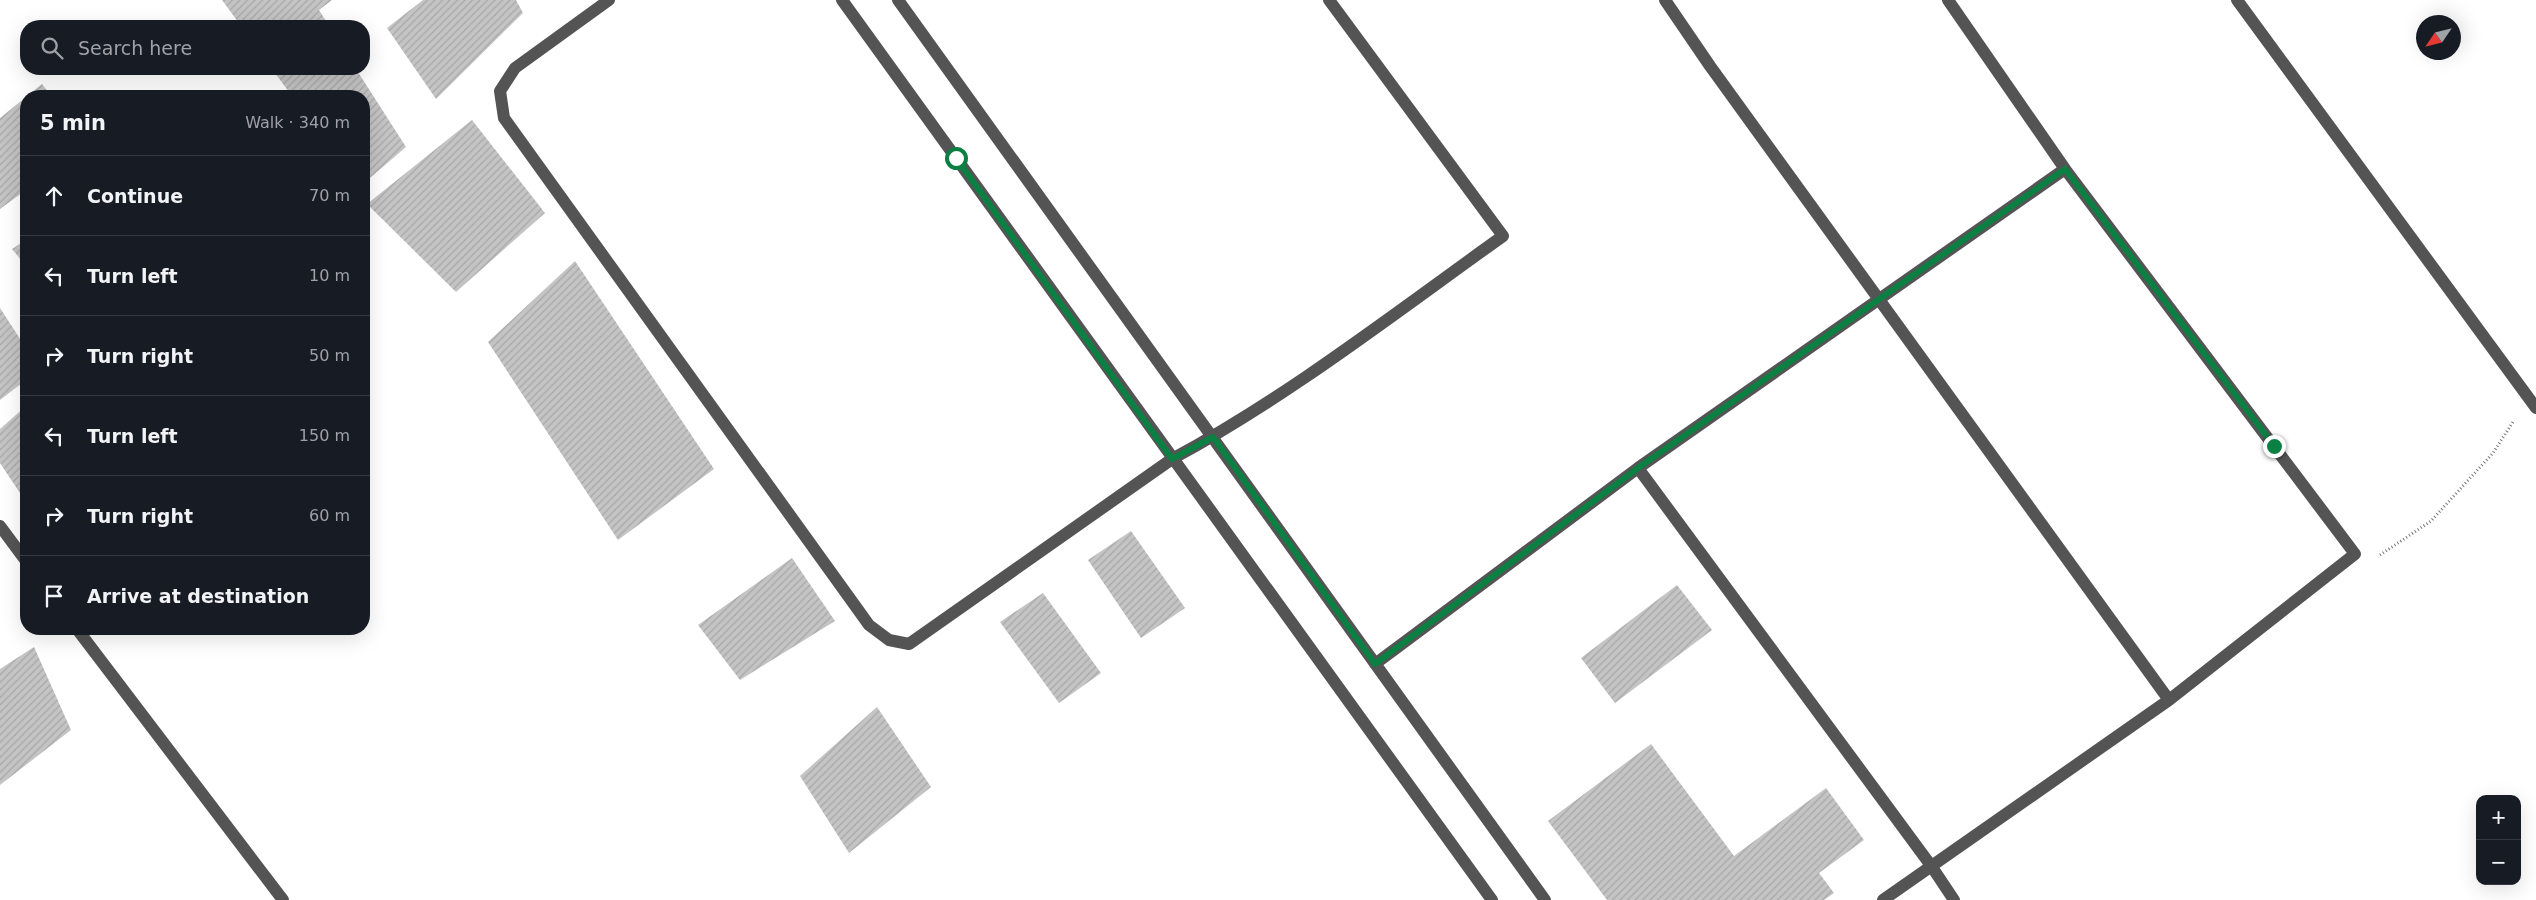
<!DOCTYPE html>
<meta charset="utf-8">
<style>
:root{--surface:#171b24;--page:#20242c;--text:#f1f3f6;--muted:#9ea1a6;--line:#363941}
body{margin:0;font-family:"DejaVu Sans",sans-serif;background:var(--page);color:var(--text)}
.controls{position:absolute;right:15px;bottom:15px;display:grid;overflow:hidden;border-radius:10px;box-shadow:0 5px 20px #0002}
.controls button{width:45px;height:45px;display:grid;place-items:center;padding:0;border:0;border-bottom:1px solid var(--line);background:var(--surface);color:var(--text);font:25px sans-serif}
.compass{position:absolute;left:2416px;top:15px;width:45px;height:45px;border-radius:50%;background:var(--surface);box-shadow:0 5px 20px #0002;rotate:235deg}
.stop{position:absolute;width:15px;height:15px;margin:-11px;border:4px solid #0b8043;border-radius:50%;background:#fff}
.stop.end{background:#0b8043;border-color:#fff;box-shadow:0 1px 5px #0008}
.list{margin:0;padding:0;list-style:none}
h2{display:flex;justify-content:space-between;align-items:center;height:65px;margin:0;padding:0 20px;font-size:21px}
h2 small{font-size:16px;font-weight:400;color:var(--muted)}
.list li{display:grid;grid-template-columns:32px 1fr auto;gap:15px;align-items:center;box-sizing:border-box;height:80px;padding:0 20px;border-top:1px solid var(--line)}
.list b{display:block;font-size:19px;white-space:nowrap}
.list em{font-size:16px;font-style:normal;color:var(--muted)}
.icon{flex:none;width:28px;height:28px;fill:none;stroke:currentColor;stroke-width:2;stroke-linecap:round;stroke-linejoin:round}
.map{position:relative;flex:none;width:2536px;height:900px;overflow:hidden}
.search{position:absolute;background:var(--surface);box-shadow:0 5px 20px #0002;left:20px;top:20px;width:350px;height:55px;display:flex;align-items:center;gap:12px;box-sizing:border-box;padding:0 18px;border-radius:20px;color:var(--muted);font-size:19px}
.panel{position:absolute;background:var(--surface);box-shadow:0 5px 20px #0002;left:20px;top:90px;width:350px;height:545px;border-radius:20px}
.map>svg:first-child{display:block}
</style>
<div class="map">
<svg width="2536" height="900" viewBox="0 0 2536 900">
<defs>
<pattern id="building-hatch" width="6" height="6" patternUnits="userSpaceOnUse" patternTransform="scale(1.25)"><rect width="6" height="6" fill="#c4c4c4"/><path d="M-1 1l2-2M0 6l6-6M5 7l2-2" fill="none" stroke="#a7a7a7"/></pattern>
</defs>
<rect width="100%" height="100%" fill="#fff"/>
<path fill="url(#building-hatch)" d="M222,0H332L319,10L329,26H241Z
M423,0H516L523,13L436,99L387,28Z
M272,69H356L406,147L364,183V96H292Z
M42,84L51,96H27Z
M26,97V190L0,209V118Z
M472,120L545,213L456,292L367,204Z
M26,240V266L12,249Z
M575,261L714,469L618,540L488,342Z
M0,308L26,348V380L0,400Z
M26,406V502L0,463V429Z
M1131,531L1185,608L1141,638L1088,560Z
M792,558L835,621L740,680L698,625Z
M1677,585L1712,630L1615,703L1581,658Z
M1043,593L1101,673L1059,703L1000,622Z
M34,647L71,730L0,785V669Z
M877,707L931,787L849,853L800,776Z
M1651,744L1734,856L1826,788L1864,840L1819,873L1834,893L1824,900H1607L1548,821Z"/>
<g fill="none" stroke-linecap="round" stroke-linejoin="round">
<path stroke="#767676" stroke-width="3" stroke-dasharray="1 2.5" stroke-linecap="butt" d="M2380,555L2431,521L2493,453L2513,422"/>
<path stroke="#545454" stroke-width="12" d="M609,0L515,68L500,91L504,118L869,625L889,640L909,644L1172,459C1289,396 1395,313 1503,236L1329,0
M842,0L1492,900
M898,0L1545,900
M1665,0L1710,66L2169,700
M1948,0L2065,169
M2237,0L2536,408
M0,526L26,561
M77,629L283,900
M1375,664L1638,468
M1883,900L2169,700L2355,554L2065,169L1638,468L1932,867L1954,900"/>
</g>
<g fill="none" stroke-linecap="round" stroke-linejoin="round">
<path stroke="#0b8043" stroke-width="6" d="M956,158L1172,459L1213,437L1375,664L1638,468L2065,169L2274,446"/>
</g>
</svg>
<div class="controls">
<button>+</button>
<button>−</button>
</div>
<svg class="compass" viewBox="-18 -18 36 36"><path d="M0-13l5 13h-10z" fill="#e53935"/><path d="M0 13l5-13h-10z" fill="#9ea1a6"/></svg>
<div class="stop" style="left:956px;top:158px"></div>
<div class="stop end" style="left:2274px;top:446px"></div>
<div class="search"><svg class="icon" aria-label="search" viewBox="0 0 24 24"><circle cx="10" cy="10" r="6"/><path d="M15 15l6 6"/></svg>Search here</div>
<section class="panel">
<h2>5 min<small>Walk · 340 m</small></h2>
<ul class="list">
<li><svg class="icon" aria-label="ahead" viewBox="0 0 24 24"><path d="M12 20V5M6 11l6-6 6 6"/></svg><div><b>Continue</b></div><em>70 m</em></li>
<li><svg class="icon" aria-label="left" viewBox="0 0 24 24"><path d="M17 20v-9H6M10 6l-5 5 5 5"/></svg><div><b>Turn left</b></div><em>10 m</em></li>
<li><svg class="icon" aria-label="right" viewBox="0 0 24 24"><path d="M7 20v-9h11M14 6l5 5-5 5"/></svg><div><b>Turn right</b></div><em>50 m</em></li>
<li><svg class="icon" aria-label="left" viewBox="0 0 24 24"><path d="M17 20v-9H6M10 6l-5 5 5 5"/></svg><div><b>Turn left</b></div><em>150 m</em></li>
<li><svg class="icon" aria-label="right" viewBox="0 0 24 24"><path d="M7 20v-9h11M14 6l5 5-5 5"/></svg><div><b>Turn right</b></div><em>60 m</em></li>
<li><svg class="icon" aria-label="arrive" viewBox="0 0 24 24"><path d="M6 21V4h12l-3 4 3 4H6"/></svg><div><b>Arrive at destination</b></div></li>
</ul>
</section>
</div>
